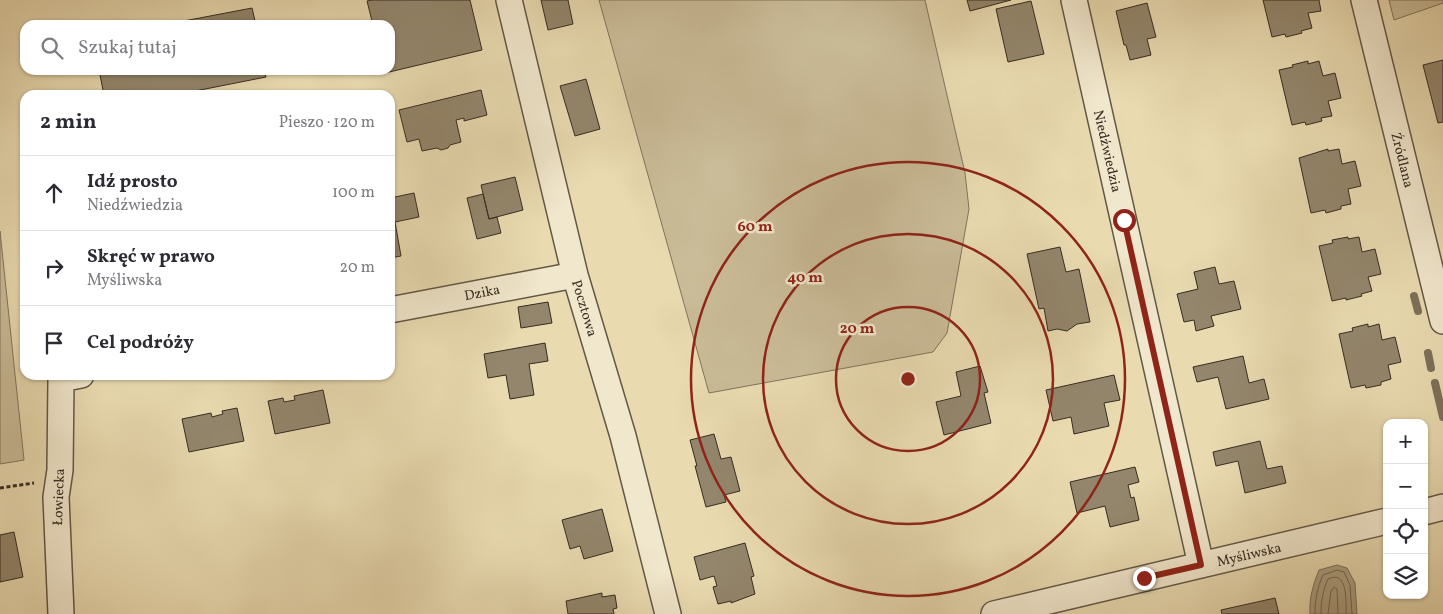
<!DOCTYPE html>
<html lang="pl">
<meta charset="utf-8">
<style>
:root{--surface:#fff;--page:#f7f7f7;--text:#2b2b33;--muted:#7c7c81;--line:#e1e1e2}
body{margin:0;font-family:Vollkorn,serif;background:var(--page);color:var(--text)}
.controls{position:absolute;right:15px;bottom:15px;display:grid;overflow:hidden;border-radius:10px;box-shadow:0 1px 4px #0004}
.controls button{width:45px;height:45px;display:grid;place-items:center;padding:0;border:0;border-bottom:1px solid var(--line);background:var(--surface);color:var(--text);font:25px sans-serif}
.stop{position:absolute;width:15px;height:15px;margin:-11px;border:4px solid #8f2418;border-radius:50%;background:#fff}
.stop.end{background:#8f2418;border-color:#fff;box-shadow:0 1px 5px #0008}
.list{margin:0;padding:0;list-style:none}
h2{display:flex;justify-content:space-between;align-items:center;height:65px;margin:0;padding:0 20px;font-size:21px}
h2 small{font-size:16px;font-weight:400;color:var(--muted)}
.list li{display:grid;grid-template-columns:32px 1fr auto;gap:15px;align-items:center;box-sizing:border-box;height:75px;padding:0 20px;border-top:1px solid var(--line)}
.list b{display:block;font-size:19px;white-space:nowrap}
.list p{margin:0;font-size:16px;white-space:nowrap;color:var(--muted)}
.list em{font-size:16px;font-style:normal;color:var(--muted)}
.icon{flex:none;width:28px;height:28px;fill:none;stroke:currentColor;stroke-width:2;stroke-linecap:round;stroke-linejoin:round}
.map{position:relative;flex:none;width:1443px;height:614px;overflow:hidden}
.search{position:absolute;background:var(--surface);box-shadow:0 1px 4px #0004;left:20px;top:20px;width:375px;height:55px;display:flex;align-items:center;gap:12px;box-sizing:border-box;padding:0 18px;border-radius:15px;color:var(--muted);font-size:19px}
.panel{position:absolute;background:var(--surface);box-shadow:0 1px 4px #0004;left:20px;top:90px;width:375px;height:290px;border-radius:15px}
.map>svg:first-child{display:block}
</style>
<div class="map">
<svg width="1443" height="614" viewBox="0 0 1443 614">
<rect width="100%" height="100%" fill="#e9dab0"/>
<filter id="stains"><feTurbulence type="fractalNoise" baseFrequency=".004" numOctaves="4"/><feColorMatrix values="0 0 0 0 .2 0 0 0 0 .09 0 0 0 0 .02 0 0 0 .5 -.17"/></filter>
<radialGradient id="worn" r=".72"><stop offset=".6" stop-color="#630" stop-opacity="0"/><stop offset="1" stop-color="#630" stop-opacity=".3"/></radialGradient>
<path fill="#cabc98" stroke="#80745d" d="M599,0H925L965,173L969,209L947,333L933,352L709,393Z
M1389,0H1443V3L1394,20Z
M0,231L24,460L0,464Z"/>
<path fill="#ac9f80" stroke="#7c715a" d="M1337,565L1347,568L1355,583L1357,614H1310C1309,598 1313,585 1319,570Z"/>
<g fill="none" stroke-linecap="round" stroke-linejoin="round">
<path stroke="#706651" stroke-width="1" d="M1315,614C1315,600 1317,588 1323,575L1337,570L1344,572L1350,585L1352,614
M1321,614C1321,601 1323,590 1328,579C1348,569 1346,602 1346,614
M1328,614L1331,591L1334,587L1337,589L1338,614"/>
<path stroke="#7c715a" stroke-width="8" d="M1414,296L1418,311
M1428,353L1431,368
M1435,383L1443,417"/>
</g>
<path fill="#93866c" stroke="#352c22" d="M372,0H470L482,50L385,73L384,70H390V25H373L367,1Z
M541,0H568L573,24L548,30Z
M967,0H1011L970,11Z
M1263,0H1319L1321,11L1308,13L1312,28L1301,31L1302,33L1286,37L1285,34L1272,37Z
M1031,1L1044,54L1008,62L996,9Z
M1147,3L1156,37L1147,39L1151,55L1130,60L1126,45H1124L1116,11Z
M252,8L256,25H163Z
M1443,60V122L1438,123L1423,65Z
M1308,61V64L1319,61L1323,76L1335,73L1341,98L1328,101L1332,116L1321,118L1322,121L1306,125L1305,122L1292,125L1279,70L1293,67L1292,65Z
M99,70H264L266,77L175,95H104Z
M586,79L600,129L575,136L560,86Z
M481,90L487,115L464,121V118L456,120L461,142L450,145L448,148L441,150L437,148L422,151L419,139L407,142L399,110Z
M1328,149V151L1339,149L1342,164L1355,161L1361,186L1348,189L1351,204L1341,206V209L1326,213L1325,210L1311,213L1299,158Z
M515,177L523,210L489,219L481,185Z
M414,193L419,217L395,222L401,256L390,258V198Z
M483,194L489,219L497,217L501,233L477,239L467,198Z
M1348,237V239L1359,237L1362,252L1375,249L1381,274L1368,277L1372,291L1361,294L1362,296L1346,300V298L1332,301L1319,246L1333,243L1332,240Z
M1060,247L1066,272L1079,269L1090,322L1077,324L1067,331L1057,329L1048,331L1044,308L1039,309L1027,254Z
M1215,267L1219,284L1234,281L1241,309L1211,316L1214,326L1196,331L1194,320L1184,322L1177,294L1198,289L1194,272Z
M548,302L552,323L521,328L518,307Z
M1368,324V327L1379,324L1382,340L1395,337L1401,362L1388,365L1391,379L1381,382V385L1366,388L1365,385L1351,388L1339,334L1353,331L1352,328Z
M545,343L548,361L529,364L534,395L510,399L506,375L488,378L484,354Z
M1243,356L1249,383L1264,379L1269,399L1226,409L1218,377L1197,382L1193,367Z
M980,366L988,392L984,393L991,423L944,435L936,402L961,396L956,372Z
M1114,375L1120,400L1104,403L1109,426L1074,434L1071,417L1053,421L1046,390Z
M323,390L330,423L275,434L268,401L283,398L284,402L295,400L294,396Z
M237,408L244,441L189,452L182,419L211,413L212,417L223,414L222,411Z
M714,434L721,459L731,457L740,491L724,495L726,502L706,507L695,466H697L690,440Z
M1260,441L1267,469L1282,466L1286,483L1245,493L1238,461L1216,466L1213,452Z
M1135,467L1139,482L1128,485L1131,498L1134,497L1139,520L1110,527L1105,506L1077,513L1070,482Z
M602,509L613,551L584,559L580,546L570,549L562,520Z
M14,532L23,577L0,582V535Z
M745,543L754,576L751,577L755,594L731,603V601L718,604L713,587L717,586L714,576L700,580L694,557Z
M602,593V597L615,595L617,608L613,609L614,614H568L566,601Z
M1275,598L1279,614H1222L1221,610Z"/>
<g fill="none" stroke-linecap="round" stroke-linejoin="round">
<g stroke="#625846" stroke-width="28">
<path id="minor" d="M509,0L575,275L623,436L668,614
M1074,0L1201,565
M1364,0L1443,321
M390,310L575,275
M1424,512L1443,507
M61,614L56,497L60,470L61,379L81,375
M994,614L1387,521"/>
</g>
<path stroke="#352c22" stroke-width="3" stroke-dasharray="4 2.5" stroke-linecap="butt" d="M0,488L34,483"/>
<use href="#minor" stroke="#f1e7cc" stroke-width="25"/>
</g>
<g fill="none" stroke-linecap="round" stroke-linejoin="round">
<path stroke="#8f2418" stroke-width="6" d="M1124,220L1201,565L1144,578"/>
</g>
<g fill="none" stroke="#8f2418" stroke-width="2.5">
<circle cx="908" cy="379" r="72"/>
<circle cx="908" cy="379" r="145"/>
<circle cx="908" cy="379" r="217"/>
</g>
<g text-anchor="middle" stroke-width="5" stroke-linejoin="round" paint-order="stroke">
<g font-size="14" fill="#352c22" stroke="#f1e7cc">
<text transform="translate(1108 151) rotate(77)" y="5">Niedźwiedzia</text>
<text transform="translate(1403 160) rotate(76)" y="5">Źródlana</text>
<text transform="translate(482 292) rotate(-11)" y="5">Dzika</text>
<text transform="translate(585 308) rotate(73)" y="5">Pocztowa</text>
<text transform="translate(58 497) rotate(-88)" y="5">Łowiecka</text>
<text transform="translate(1249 554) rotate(-13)" y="5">Myśliwska</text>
</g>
</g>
<circle cx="908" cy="379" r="8" fill="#8f2418" stroke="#f1e7cc" stroke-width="2.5"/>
<g font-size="15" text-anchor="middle" font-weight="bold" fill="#8f2418" stroke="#f1e7cc" stroke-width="5" stroke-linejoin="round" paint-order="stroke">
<text x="755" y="231">60 m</text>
<text x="805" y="282">40 m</text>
<text x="857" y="333">20 m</text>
</g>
<rect width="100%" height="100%" filter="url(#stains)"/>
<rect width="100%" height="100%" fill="url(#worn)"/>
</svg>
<div class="controls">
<button>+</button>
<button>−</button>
<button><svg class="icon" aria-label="locate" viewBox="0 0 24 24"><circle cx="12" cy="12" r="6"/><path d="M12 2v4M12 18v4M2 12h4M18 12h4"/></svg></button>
<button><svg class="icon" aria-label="layers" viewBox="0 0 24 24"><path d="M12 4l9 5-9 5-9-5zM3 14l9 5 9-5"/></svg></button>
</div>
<div class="stop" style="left:1124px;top:220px"></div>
<div class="stop end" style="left:1144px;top:578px"></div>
<div class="search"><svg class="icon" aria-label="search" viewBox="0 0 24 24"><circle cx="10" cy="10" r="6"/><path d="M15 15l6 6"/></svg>Szukaj tutaj</div>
<section class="panel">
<h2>2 min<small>Pieszo · 120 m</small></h2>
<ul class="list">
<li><svg class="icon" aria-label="ahead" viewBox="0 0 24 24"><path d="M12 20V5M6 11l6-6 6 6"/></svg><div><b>Idź prosto</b><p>Niedźwiedzia</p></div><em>100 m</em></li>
<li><svg class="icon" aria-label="right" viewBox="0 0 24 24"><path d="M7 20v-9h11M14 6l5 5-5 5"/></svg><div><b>Skręć w prawo</b><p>Myśliwska</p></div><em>20 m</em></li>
<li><svg class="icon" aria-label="arrive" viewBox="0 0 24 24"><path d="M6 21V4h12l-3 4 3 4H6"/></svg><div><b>Cel podróży</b></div></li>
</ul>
</section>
</div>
